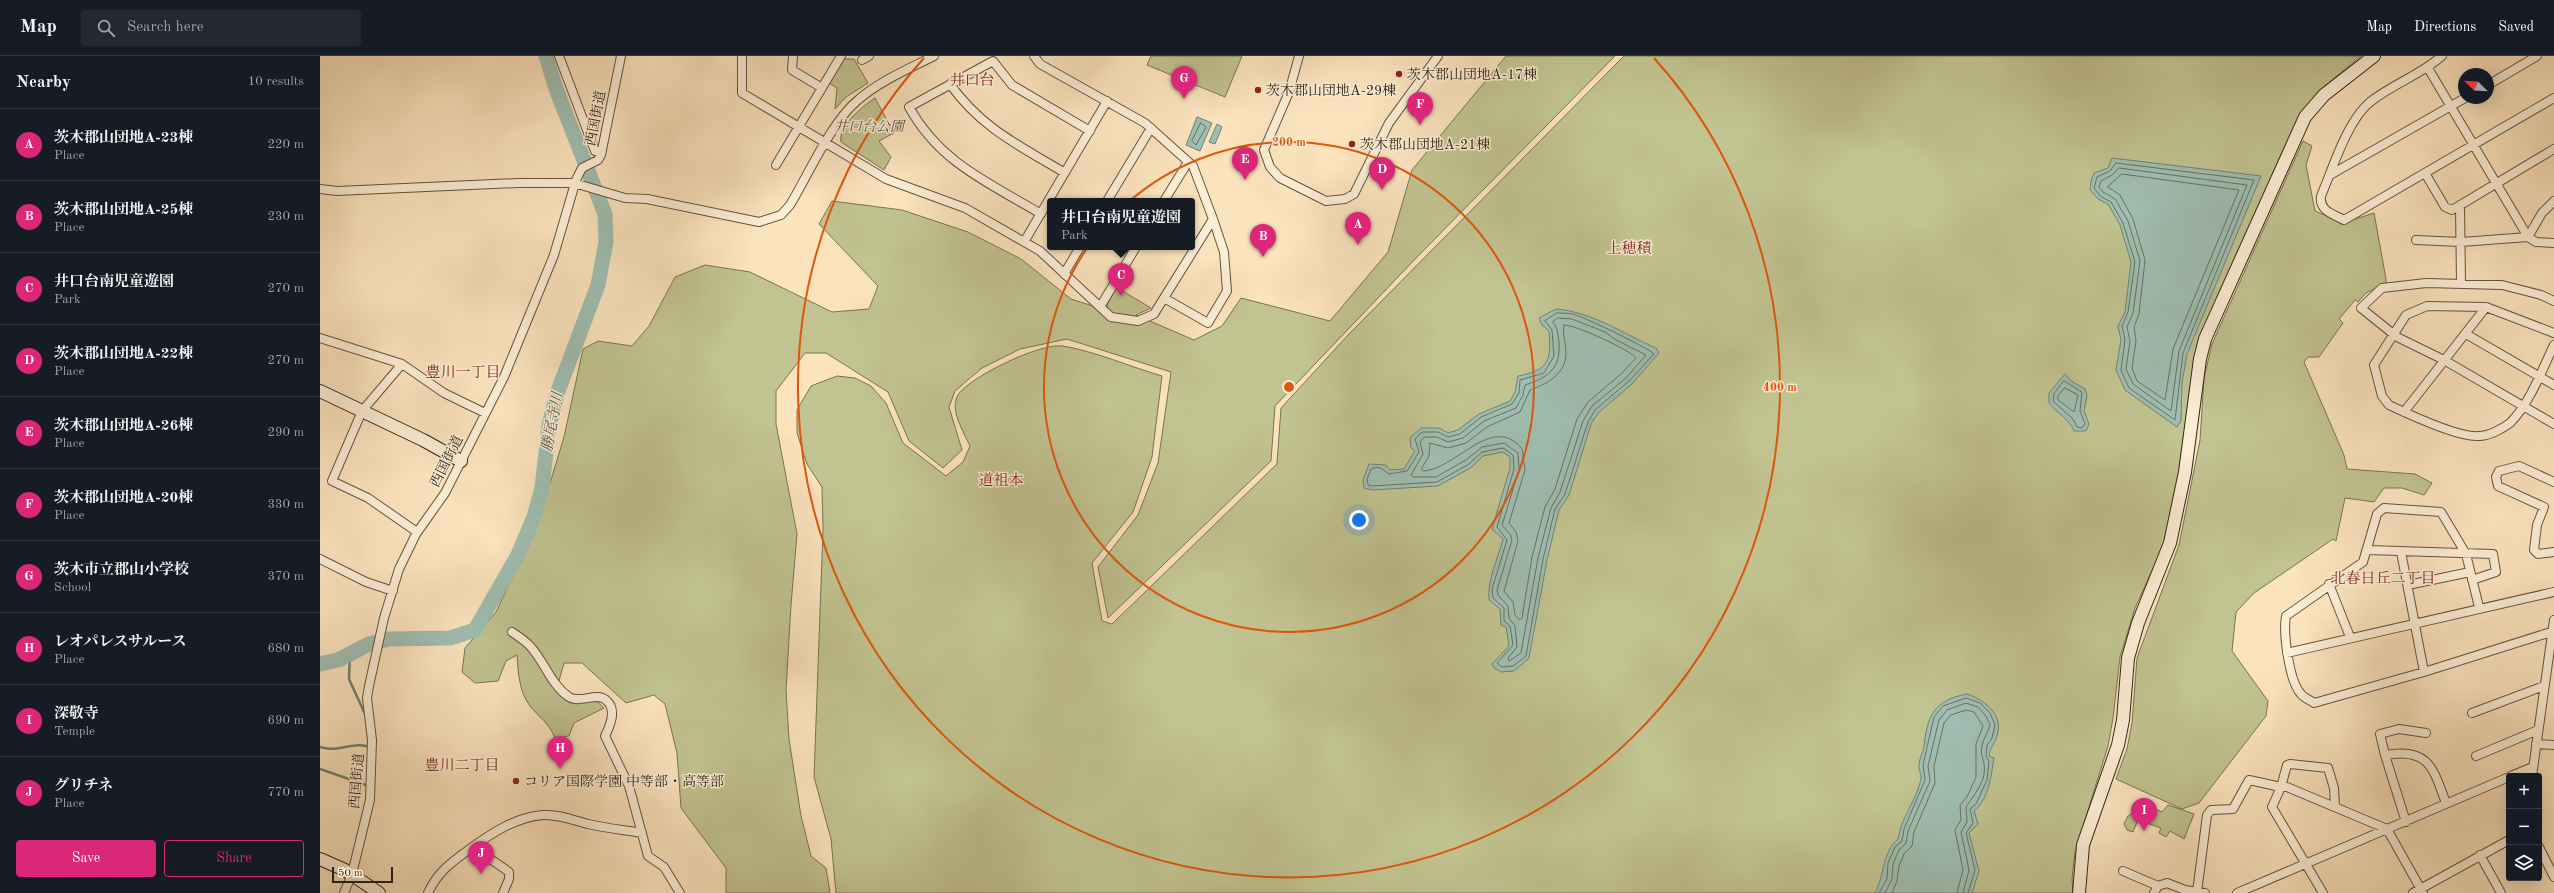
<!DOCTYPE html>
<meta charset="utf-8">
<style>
:root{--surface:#171b24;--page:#242831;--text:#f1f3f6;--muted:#9ea1a6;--line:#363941;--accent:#db2777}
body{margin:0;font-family:"Old Standard TT","Noto Serif JP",serif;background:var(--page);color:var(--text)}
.controls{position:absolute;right:12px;bottom:12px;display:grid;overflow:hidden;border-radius:4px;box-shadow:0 4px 16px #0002}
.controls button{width:36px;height:36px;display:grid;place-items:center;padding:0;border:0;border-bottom:1px solid var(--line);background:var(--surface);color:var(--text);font:20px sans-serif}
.compass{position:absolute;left:2138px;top:12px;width:36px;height:36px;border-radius:50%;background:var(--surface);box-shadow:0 4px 16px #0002;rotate:294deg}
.scale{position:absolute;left:12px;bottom:10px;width:61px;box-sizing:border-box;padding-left:4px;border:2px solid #302415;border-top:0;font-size:11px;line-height:14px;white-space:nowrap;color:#302415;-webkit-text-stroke:3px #fcedd5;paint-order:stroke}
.you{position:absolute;left:1039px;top:464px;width:14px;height:14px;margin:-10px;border:3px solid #fff;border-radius:50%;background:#1a73e8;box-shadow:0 0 0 6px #1a73e833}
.badge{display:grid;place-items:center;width:26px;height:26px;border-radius:50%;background:var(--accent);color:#fff;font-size:13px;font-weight:700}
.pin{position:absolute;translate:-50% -33px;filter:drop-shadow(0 1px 2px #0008)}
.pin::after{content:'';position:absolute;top:21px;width:14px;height:12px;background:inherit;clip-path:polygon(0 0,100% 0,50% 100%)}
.popup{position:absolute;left:727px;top:142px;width:148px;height:52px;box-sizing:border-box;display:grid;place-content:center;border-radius:4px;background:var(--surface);filter:drop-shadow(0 1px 3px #0005);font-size:13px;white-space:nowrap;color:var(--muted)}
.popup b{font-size:15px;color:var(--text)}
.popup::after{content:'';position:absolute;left:50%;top:100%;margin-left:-8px;border:8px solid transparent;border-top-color:var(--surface)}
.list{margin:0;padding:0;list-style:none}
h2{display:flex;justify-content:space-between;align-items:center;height:52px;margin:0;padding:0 16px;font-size:17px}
h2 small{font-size:13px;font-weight:400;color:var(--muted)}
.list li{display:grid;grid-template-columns:26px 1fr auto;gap:12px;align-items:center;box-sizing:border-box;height:72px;padding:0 16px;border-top:1px solid var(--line)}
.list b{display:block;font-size:15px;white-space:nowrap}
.list p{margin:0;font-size:13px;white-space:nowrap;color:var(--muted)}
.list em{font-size:13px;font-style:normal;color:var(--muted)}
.actions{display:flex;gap:8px;padding:12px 16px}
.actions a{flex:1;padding:9px 0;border:1px solid var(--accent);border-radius:4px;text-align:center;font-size:14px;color:var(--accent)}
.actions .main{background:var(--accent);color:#fff}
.icon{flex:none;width:22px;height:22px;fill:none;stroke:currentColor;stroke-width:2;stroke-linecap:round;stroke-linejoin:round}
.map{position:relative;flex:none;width:2234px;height:837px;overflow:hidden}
header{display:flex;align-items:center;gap:24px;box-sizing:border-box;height:56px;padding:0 20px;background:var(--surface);border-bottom:1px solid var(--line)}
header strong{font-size:19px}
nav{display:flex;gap:22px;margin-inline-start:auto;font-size:14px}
.search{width:280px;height:36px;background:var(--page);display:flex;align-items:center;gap:10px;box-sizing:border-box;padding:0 14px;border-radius:4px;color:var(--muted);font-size:15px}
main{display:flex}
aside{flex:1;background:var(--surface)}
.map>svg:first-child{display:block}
</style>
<header>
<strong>Map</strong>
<div class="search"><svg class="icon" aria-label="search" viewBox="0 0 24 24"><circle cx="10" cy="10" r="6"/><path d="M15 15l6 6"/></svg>Search here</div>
<nav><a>Map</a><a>Directions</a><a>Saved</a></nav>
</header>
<main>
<aside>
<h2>Nearby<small>10 results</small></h2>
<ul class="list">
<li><span class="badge">A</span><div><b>茨木郡山団地A-23棟</b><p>Place</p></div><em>220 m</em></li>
<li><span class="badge">B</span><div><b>茨木郡山団地A-25棟</b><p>Place</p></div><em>230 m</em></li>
<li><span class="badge">C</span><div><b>井口台南児童遊園</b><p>Park</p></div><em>270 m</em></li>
<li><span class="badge">D</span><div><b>茨木郡山団地A-22棟</b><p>Place</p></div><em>270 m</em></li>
<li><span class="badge">E</span><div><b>茨木郡山団地A-26棟</b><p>Place</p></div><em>290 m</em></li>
<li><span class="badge">F</span><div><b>茨木郡山団地A-20棟</b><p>Place</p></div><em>330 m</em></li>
<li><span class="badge">G</span><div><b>茨木市立郡山小学校</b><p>School</p></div><em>370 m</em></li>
<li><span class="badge">H</span><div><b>レオパレスサルース</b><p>Place</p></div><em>680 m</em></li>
<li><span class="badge">I</span><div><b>深敬寺</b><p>Temple</p></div><em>690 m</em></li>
<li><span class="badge">J</span><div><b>グリチネ</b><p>Place</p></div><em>770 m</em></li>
</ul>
<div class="actions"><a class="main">Save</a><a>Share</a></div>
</aside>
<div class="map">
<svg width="2234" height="837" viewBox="0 0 2234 837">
<rect width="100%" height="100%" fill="#fbe3be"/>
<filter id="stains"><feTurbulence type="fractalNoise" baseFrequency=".005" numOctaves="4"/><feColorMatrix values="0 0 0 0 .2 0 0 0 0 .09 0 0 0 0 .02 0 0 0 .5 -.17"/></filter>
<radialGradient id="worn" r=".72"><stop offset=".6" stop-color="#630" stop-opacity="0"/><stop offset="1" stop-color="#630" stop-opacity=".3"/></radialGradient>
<path fill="#c1c390" stroke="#787452" d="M831,0H922L905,41L827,9Z
M1186,0H1295L1098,200L955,350L951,405L788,562L778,511L818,459L838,407L851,316L747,283L700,293L662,312L635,335L629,351L642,394L623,412L589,385L568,336L506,297H485L456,335V368L477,478L471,549L466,634L469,683L481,760L491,800L506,812L510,837H406V812L361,752L357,697L345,648L334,639L306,647L262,607H244L237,632L246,642L270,639L284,652L254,667L249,680L235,682C229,667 219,661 210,650C199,636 198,615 197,599L186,605L178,625L155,627L142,616L145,592L176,556L206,492L231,424L244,381L263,293L278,285L312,290L329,270L355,221L385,209L430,216L512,256L549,253L558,230L499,168L512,145L582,154L648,176L701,203L751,243L785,254H788L787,249L796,231L831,252L816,259L874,284L902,270L921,242L1010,265L1068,196L1092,114Z
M1304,0H2041L2000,34L1983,56L1875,299L1860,414L1845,486L1815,552L1800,601L1793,662L1788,690L1755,796L1752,823L1753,837H516L511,783L494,721L503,474L502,431L487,408L477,377V354L491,330L517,320L535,322L551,330L566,347L583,387L626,420L643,406L650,390C644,377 629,353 638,339C649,321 722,286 743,290C774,295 811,311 842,320L832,401L813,456L772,507L782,565L792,568L957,408L961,352L1029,278Z
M523,3H534L548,27L526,41L515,53L517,32L509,27Z
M555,42L574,77L559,85L571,101L564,114L521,86C518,70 543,50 555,42Z
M1983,85L1992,90L1986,109L1995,155L2023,167L2054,157L2066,223V227L2046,237L2038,246L2035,244L2019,263L2023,267L1999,301H1988L1984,306L2024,399L2027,413L2095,418L2112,427L2104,439L2082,432H2064L2054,446L2025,442L2016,485L2013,483L1934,537L1916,556L1912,595L1948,645L1946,660L1879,747L1862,753L1796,723L1807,693L1812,667L1817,602L1859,489L1880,384L1884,322L1892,288Z
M1825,749L1842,756L1848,749L1874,758L1864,783L1850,775L1846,781L1839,777L1841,772L1818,764L1813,776L1807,774L1804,768L1808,760L1814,756L1818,757Z"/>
<path fill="#9fbeb1" stroke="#738073" d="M877,61L892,67L880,95L866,89Z
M897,68L902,71L895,88L889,86Z
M1792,102L1941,120L1867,298L1862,327L1861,365L1857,371L1805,334L1796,314L1801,284L1798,270L1805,256L1811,206L1800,169L1788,148L1778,143L1770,134L1771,125L1774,117L1788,112Z
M1236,253C1273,256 1303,278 1336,292L1339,297L1312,328L1278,357L1271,368L1249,439L1239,454L1227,504L1209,602L1194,615L1181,616L1174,612L1172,608L1189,590L1186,571L1181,569L1180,553L1169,544C1167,525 1178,502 1183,483L1172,473L1190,412V401L1183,396L1163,400L1152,411L1118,430L1052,434L1044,432L1043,424L1049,408L1066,409L1070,414L1084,413L1095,395L1091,392L1090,382L1101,372H1119L1128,377L1138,374L1159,358L1190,345L1195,336L1198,320C1230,314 1231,304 1229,275L1222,269L1219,262Z
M1745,318L1751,325L1765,333L1767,339L1764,355L1769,368L1766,375H1754C1748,361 1737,358 1729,347V337Z
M1647,638C1667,645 1685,660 1676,683C1673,690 1670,692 1669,700L1674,702C1671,720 1669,743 1654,755L1658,768L1649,777L1659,815L1652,837H1555C1565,818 1562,797 1578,783C1581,762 1596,745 1601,723C1602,719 1598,713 1599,709C1599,703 1603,697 1604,691C1607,660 1614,644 1647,638Z"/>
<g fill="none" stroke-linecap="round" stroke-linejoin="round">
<path stroke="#687163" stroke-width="1" d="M881,67L886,71L876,89L872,85Z
M1796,107L1934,124L1863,297L1855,364L1809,332L1801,314L1805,284L1802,270L1808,256L1815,206L1803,167L1791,146L1780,140L1774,132L1777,121L1790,115Z
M1799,112L1927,129L1859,295L1851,355L1813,328L1806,313L1810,285L1807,271L1813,257L1820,205L1808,165L1795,143L1783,136L1779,131L1781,125L1792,119Z
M1802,118L1919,134L1853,293L1845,344L1817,325L1812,312L1816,285L1814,271L1819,258L1825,204L1813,163L1800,139L1788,131Z
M1237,257C1242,257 1248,257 1253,258C1262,260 1331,293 1334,298L1309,325L1275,354L1268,366L1245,438L1235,453L1223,503L1206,600L1193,610L1182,611L1177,607L1193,589L1190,570L1184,565V552L1173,542L1172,533L1187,484L1177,471L1194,413L1193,399L1183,392L1162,396L1149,408L1117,426L1052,430L1048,429L1047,423L1051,413C1060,409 1063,414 1069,418L1087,415L1099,396L1095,383L1102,376H1118L1128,381L1140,378L1161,361L1192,348L1199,337L1200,324L1224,317L1234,300L1232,274L1225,265Z
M1238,262L1252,263L1285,276L1296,284L1326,299L1306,322L1272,350L1263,365L1240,436L1231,452L1218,502L1201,597L1189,605L1188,602L1197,591L1195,570L1189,562L1188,550L1178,539L1177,534L1192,484L1190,478L1182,469L1199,414L1198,397L1184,387L1162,391L1146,404L1116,421H1093L1091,419L1103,398L1100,386L1104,381H1117L1128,386L1143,382L1164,365L1196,352L1203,339L1205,329C1227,322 1241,313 1239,287C1238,279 1238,273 1233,266Z
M1244,269C1254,268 1312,295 1316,302L1302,317L1268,346L1257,363L1235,433L1225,451L1212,501L1202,562L1200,564L1195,559L1193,546L1184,535L1198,485L1196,476L1189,467L1205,414L1202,393C1173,356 1135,414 1103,415L1101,413L1109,400L1110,387L1128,392L1146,387L1167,371L1200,356L1210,334C1227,328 1246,318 1246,297C1246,288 1242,277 1244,269Z
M1744,325L1762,336L1760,355L1765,368L1762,372L1757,371L1753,363L1733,345L1734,338Z
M1745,332L1758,339L1754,356L1738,344V340Z
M1559,837L1567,823L1568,807L1575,791L1582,785L1584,773L1605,724L1603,709L1614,661L1623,650L1646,642L1660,647L1670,657L1675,669L1672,682L1667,689L1666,700L1669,706L1667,724L1656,748L1650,753L1653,767L1646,777L1655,814L1648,837
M1565,837L1572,823L1573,808L1579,794L1586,787L1588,775L1610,725L1608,710L1619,664L1627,654L1646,647L1658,651L1666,660L1670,669C1668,677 1663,683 1662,690C1660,698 1663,701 1664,708C1667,724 1654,739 1646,751L1647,766L1641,776L1649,814L1643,837
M1572,837L1577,825L1579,810L1584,798L1592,790L1594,776L1615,727L1614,710L1624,667L1631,659L1646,654L1654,656L1663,670L1656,688V721L1647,741L1640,749L1641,764L1635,774L1643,814L1637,837"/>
<path stroke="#738073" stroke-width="2.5" d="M30,597L29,623L44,656
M0,691C16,697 31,686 46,690
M0,713L46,729"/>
<path stroke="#9fbeb1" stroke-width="15" d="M0,608L18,604L49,588L69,583L130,582L155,574L198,499L214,461L222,432L229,369L238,335L278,229L286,186L285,158L236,33L226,0"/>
<g stroke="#63543f" stroke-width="10">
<path id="street" d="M239,0L275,95H282
M422,0V37L566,123L645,152L720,195L791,261L818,265L834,258L893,163L873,110L825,67L720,8L714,0
M473,0L472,14L502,32
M979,0L969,36L944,94L950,111L960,122L1006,145L1025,143L1034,138L1069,67L1118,0
M2122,0C2100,19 2073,28 2050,46C2027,65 2013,112 2001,140C1999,155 2013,158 2024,164L2234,42
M542,4L549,0
M2108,12L2208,181L2216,186L2234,187
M630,28C661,72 700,90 745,117
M2168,29L2217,0
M456,109L521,0
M2105,117L2125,151L2132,154L2234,93
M2010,119L2145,42
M0,133L17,135L198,127H254L305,142L327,143L439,166L461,159L470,149C488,119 512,65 538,44C560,25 588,13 614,0
M787,145L831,72
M844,145L868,106
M2140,149L2141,227
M721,158C668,126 620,107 589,51L673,5L692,29L770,75
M2096,184L2141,186L2208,181L2222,157L2234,145
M704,186L787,45
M744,218L760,191
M844,242L888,267L907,235L904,196L893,163
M2234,245L2221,239L2182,229L2106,227L2062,232L2041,252L2077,281L2124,304L2234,368
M780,251L816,191
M2234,277L2166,251L2107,250L2086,259L2054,309L2062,340L2069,349C2088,358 2140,382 2159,380C2169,380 2182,373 2190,367C2210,347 2222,314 2234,289
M2146,278L2234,329
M0,282L82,308L124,337L165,357
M82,308L42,355L12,425L48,442L97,476
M2084,356L2166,251
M2234,426L2199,410L2179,415L2176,421L2178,430L2224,451L2217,469L2214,494L2218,498L2234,496
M2048,494L2173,498L2176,516L2152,524
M2081,496L2104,616
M0,503L46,526L73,535
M2009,528L2030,581
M2088,529L2150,516
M2159,551L2146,498L2121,456L2064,452L2057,458L2043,506L1966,560C1963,577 1969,625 1981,638C1984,642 1990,644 1994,647L2104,616L2231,576
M192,576C198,580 204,584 209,589C224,604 230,628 249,641C260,648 278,635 287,645C297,654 290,670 285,680L309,730L328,800L344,811L360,837
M1967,597L2234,536
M2152,657L2224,630
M2216,688L2234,689
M2065,699L2060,678L2079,673L2106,677
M2156,700L2218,674
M2191,720L2213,711
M2212,720L2234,564
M2086,766L2065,699C2109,691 2113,712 2126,747
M158,787L169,802L189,816V823L183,837
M2219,791L2234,821
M2160,799L2181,837
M1803,815L1838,830
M1877,836L1887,759L1891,754L1913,753L1929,724L1961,731L1967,709L1970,708L2008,712L2014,732L2015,751
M24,837L32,818L50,744L52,684L47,642L49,630L64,562L79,513L96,478L125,437L184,321L234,199L256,124L262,112L278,104L281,99L301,0
M108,837C118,815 132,806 151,792C172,777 196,761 223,759C238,758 253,764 268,768C285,772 304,774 322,777
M1834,837L1838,830L1847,827L1865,834L1885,837
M1917,837L2189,721
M2003,837L1952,751L1961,731H1967L2067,773L2103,837
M2093,837L2189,784"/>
</g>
<g stroke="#302415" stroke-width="14">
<path id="secondary" d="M0,335L103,384L141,405
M0,803L25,814L59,837
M1759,837L1763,789L1798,689L1803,664L1808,602L1818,567L1850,487L1865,416L1880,303L1885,283L1985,61L2004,39L2054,0"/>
</g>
<use href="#street" stroke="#fcedd5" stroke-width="8"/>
<use href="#secondary" stroke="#fcedd5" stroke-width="12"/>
</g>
<g fill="none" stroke="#df560c" stroke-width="2">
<circle cx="969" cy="331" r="245"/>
<path d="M1334 2A491 491 0 1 1 604 2"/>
</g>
<g fill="#8f2418" stroke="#fcedd5" stroke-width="1.5">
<circle cx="1079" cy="18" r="4"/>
<circle cx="938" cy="34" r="4"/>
<circle cx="1032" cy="88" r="4"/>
<circle cx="196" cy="725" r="4"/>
</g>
<g text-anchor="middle" stroke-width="3" stroke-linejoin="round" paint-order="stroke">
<g font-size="14" fill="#302415" stroke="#fcedd5" text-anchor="start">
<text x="1087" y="23">茨木郡山団地A-17棟</text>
<text x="946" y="39">茨木郡山団地A-29棟</text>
<text x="1040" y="93">茨木郡山団地A-21棟</text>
<text x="204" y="730">コリア国際学園 中等部・高等部</text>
</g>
<g font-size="14" fill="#302415" stroke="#fcedd5">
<text transform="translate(275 62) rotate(-79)" y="5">西国街道</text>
<text transform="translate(126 405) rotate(-63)" y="5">西国街道</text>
<text transform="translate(36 725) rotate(-85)" y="5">西国街道</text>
</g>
<g font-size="14" font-style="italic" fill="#5c543a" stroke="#fcedd5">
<text x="549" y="75">井口台公園</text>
</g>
<g font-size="15" fill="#7a1f14" stroke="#fcedd5">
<text x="652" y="29">井口台</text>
<text x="1309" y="197">上穂積</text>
<text x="143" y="321">豊川一丁目</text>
<text x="681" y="429">道祖本</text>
<text x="2063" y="527">北春日丘二丁目</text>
<text x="142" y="714">豊川二丁目</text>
</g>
<g font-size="15" font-style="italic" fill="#515244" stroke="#fcedd5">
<text transform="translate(232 366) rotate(-79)" y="5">勝尾寺川</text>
</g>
</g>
<circle cx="969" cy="331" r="6" fill="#df560c" stroke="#fcedd5" stroke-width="2"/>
<g font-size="12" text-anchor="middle" font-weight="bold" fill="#df560c" stroke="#fcedd5" stroke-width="3" stroke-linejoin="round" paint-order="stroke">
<text x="969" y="90">200 m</text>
<text x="1460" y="335">400 m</text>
</g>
<rect width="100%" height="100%" filter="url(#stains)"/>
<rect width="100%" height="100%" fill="url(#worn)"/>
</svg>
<div class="controls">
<button>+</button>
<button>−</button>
<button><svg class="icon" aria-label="layers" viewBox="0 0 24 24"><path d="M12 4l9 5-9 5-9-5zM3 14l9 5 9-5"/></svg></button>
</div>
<svg class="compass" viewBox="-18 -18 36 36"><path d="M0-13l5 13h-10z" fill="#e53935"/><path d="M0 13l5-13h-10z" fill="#9ea1a6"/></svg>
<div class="scale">50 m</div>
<div class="you"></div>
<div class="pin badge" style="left:1038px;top:189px">A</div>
<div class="pin badge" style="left:943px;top:201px">B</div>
<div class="pin badge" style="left:801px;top:240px">C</div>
<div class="popup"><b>井口台南児童遊園</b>Park</div>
<div class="pin badge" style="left:1062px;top:134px">D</div>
<div class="pin badge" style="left:925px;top:124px">E</div>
<div class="pin badge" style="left:1100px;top:69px">F</div>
<div class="pin badge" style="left:864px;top:43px">G</div>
<div class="pin badge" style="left:240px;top:713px">H</div>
<div class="pin badge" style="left:1824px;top:775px">I</div>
<div class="pin badge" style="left:161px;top:818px">J</div>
</div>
</main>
